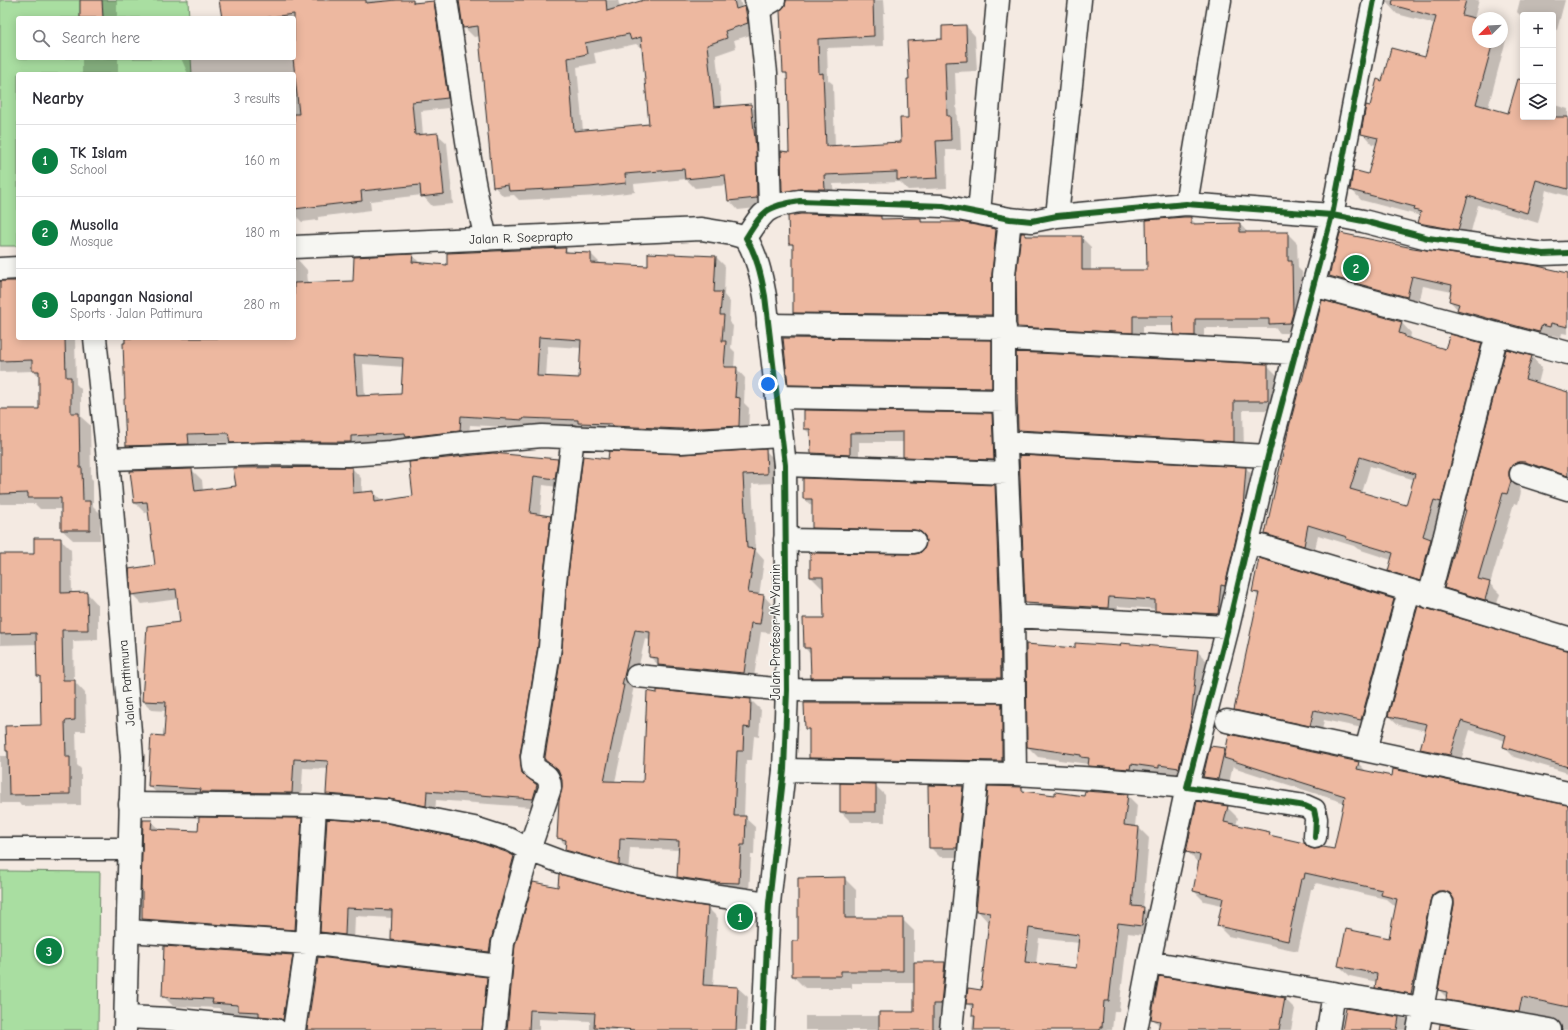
<!DOCTYPE html>
<meta charset="utf-8">
<style>
:root{--surface:#fff;--page:#f7f7f7;--text:#2b2b33;--muted:#7c7c81;--line:#e1e1e2;--accent:#0b8043}
body{margin:0;font-family:"Comic Neue",sans-serif;background:var(--page);color:var(--text)}
.controls{position:absolute;right:12px;top:12px;display:grid;overflow:hidden;border-radius:4px;box-shadow:0 2px 10px #0003}
.controls button{width:36px;height:36px;display:grid;place-items:center;padding:0;border:0;border-bottom:1px solid var(--line);background:var(--surface);color:var(--text);font:20px sans-serif}
.compass{position:absolute;left:1472px;top:12px;width:36px;height:36px;border-radius:50%;background:var(--surface);box-shadow:0 2px 10px #0003;rotate:246deg}
.you{position:absolute;left:768px;top:384px;width:14px;height:14px;margin:-10px;border:3px solid #fff;border-radius:50%;background:#1a73e8;box-shadow:0 0 0 6px #1a73e833}
.badge{display:grid;place-items:center;width:26px;height:26px;border-radius:50%;background:var(--accent);color:#fff;font-size:13px;font-weight:700}
.pin{position:absolute;translate:-50% -50%;border:2px solid #fff;box-shadow:0 1px 4px #0006}
.list{margin:0;padding:0;list-style:none}
h2{display:flex;justify-content:space-between;align-items:center;height:52px;margin:0;padding:0 16px;font-size:17px}
h2 small{font-size:13px;font-weight:400;color:var(--muted)}
.list li{display:grid;grid-template-columns:26px 1fr auto;gap:12px;align-items:center;box-sizing:border-box;height:72px;padding:0 16px;border-top:1px solid var(--line)}
.list b{display:block;font-size:15px;white-space:nowrap}
.list p{margin:0;font-size:13px;white-space:nowrap;color:var(--muted)}
.list em{font-size:13px;font-style:normal;color:var(--muted)}
.icon{flex:none;width:22px;height:22px;fill:none;stroke:currentColor;stroke-width:2;stroke-linecap:round;stroke-linejoin:round}
.map{position:relative;flex:none;width:1568px;height:1030px;overflow:hidden}
.search{position:absolute;background:var(--surface);box-shadow:0 2px 10px #0003;left:16px;top:16px;width:280px;height:44px;display:flex;align-items:center;gap:10px;box-sizing:border-box;padding:0 14px;border-radius:4px;color:var(--muted);font-size:15px}
.panel{position:absolute;background:var(--surface);box-shadow:0 2px 10px #0003;left:16px;top:72px;width:280px;height:268px;border-radius:4px}
.map>svg:first-child{display:block}
</style>
<div class="map">
<svg width="1568" height="1030" viewBox="0 0 1568 1030">
<rect width="100%" height="100%" fill="#f4eae2"/>
<filter id="ink" filterUnits="userSpaceOnUse"><feTurbulence type="fractalNoise" baseFrequency=".025" numOctaves="2"/><feDisplacementMap in="SourceGraphic" scale="8" xChannelSelector="R" yChannelSelector="G"/><feConvolveMatrix kernelMatrix="1 2 1 2 8 2 1 2 1" color-interpolation-filters="sRGB"/></filter>
<g filter="url(#ink)">
<path fill="#a9dea1" stroke="#6a8466" d="M0,0H188L189,18H18V58H191L192,74H18V246H0Z
M0,871L100,872L98,1030H0Z"/>
<path fill="#0003" fill-rule="evenodd" d="M81,0H117V18H81Z
M220,0H413L416,4L433,2L443,11L457,107L421,111L423,135L437,134L447,143L453,204L432,206L422,195L370,201L371,210L318,217V220L302,222L294,214V74H188L181,58H294V18H223Z
M460,0H618L620,8L646,0H740L742,8L745,7L754,17L757,33L734,40L736,48L716,55L722,108L750,105L760,114L766,207L738,210L729,200L727,185L695,188L686,179L634,184L635,192L600,196L519,200L514,195L503,196L494,186L480,36L474,37L464,27ZM636,44L643,49L650,124L583,131L577,67L596,63L594,53Z
M823,0H884L885,13H883L884,46L827,48L828,80L833,84L835,146L902,143L910,119V80L943,40L966,26L975,36L977,71L955,72L957,124L960,127L961,150H946L947,188L908,190L900,182L833,184L834,199L793,201L783,191L791,153L788,76L784,72Z
M1387,0H1479L1474,19L1478,20V42H1502V31L1507,36L1488,108L1509,114L1523,85V117H1553V99L1555,101L1554,105L1568,109V196L1546,190L1538,223L1478,205L1469,239L1430,233L1420,222L1421,216L1361,200L1351,189L1369,176L1377,145L1372,144L1362,133L1383,82L1426,59L1435,24L1397,14L1387,3Z
M1520,0H1565L1557,30L1553,29V15H1523V18L1517,12Z
M82,58H118V74H82Z
M880,217L883,220L920,219L924,223L996,230L1007,241L1002,326L805,323L794,312V247L790,243Z
M1190,218L1197,225L1240,224L1248,233H1287L1297,243L1298,268L1302,272L1303,324L1300,333H1280L1275,328H1204V345L1184,344L1175,334L1174,326H1143V342L1028,337L1018,327L1024,234L1028,237H1081L1091,247V271H1148Z
M565,249L570,253L591,254L601,264L649,267L716,257L725,266L724,295L730,302L729,322L733,326L731,348L735,352L734,368H736L745,378L744,403L749,408L748,435L532,428L470,425L468,440L240,452L230,442L196,443L198,453L136,455L127,445L124,338H294V260H298L307,270L308,284L354,282L412,255L421,264L448,266ZM548,346L582,348L580,379L546,378ZM363,364L404,367L402,395L365,397Z
M1413,249L1568,274V334L1562,333L1561,337L1552,335L1550,342L1468,321L1450,301L1452,292L1423,286L1418,307L1340,286L1330,276Z
M0,282H18V338H75L76,384L81,389V417L90,425L91,478L93,480V506L100,513V540H73L62,530V509H40L35,504H0V410H40V377L33,371L0,372Z
M1401,322L1411,333L1410,339L1446,350L1481,344L1492,354L1430,590L1399,581L1389,571L1392,560L1358,549L1354,546L1318,535L1314,555L1276,544L1266,534ZM1370,466L1415,480L1406,507L1362,493Z
M991,341L1002,352V399L800,395L789,384Z
M1507,351L1532,357L1542,368L1538,384L1568,393V483L1519,482V488L1521,492L1518,504L1514,503L1490,584L1500,594L1495,610L1456,598L1445,588L1467,511Z
M1267,365L1277,375V410H1243L1244,451L1029,440L1019,430Z
M992,414L1002,424L1003,470L914,466L904,456V442H859V464L822,463L812,453L811,435L805,429Z
M765,450L775,460L776,483L752,484L756,551L764,560L759,596H764L773,606L770,633L761,632L753,683L669,675L650,657V640L645,639L632,695L633,696L615,782L644,784L658,694L751,700L761,710L759,737L754,736L752,760H746L744,817L755,827L754,855H751L749,892L688,887L678,877L680,850L630,848L628,874L576,860L566,850V846L558,837L563,782L560,773L546,760L609,461Z
M557,460L567,470L565,488L543,485L540,516L550,517L560,527L529,765L531,781L546,795L543,808L436,800L435,815L337,803L327,794L329,769L303,768L301,802L159,795L149,786L165,737L166,711L152,710L143,701L181,623L178,599L142,604L132,594L156,566L149,512L145,513L135,503L131,472L192,470L202,480L203,491L352,468L361,478L362,493L373,492L383,501L414,497Z
M1246,468L1255,478L1228,623L1165,620L1156,609L1118,606L1117,618L1036,613L1026,603Z
M995,486L1006,497L1012,689L823,688L812,677L811,655L805,648L825,619L824,588H822L811,577L920,554L925,549L927,542L926,540L824,539L813,528V507L804,499Z
M60,539L71,550L72,594L87,593L98,605V640L73,641L74,681L85,693L86,731H76L77,765L81,769V805L21,806L19,803H0V756H7L6,727L42,726L41,679L38,676V644L0,645V555H35Z
M1253,591L1393,600L1404,610L1372,730L1324,720L1321,736L1246,720L1235,709L1259,597Z
M1076,649L1197,651L1207,661L1201,730L1189,777L1099,775L1088,764L1038,757L1028,747Z
M1568,651V773L1514,757L1504,747L1506,741L1470,730L1460,764L1430,758L1421,749L1426,731L1399,725L1389,716Z
M1001,704L1011,714L1012,771L820,767L810,758V732L806,729Z
M1224,749L1226,752L1358,763L1367,772L1568,806V1030H1563V1028L1457,1010L1447,999V998L1439,990L1455,901H1449L1422,1004L1386,998L1376,987L1377,982L1350,976L1339,966L1390,939L1397,906L1393,905L1386,899L1316,883L1314,889H1311L1298,951L1228,936L1218,926L1222,905L1204,901L1194,891L1200,862H1197L1187,851L1227,807L1238,818L1236,826L1269,833L1273,837L1314,850H1335L1345,803L1236,768L1233,765L1228,789L1214,786L1204,777Z
M875,785L885,795V822H851L841,812Z
M963,787L973,796L967,857H940L930,847Z
M1022,788L1027,793L1056,797H1085L1127,795L1137,805L1135,827L1139,828L1149,838L1143,908L1154,919L1152,936L1128,933L1119,1011H1114L1112,1030H972L974,1010L967,1003L982,991L990,921H987L977,910ZM1039,938L1079,943L1077,969L1036,964Z
M301,819L311,829L304,939L152,928L143,919L151,821L161,830L199,832Z
M328,820L514,857L522,866L498,960L400,949L392,940L393,918L355,916L354,943L330,940L321,932Z
M844,878L856,890V919H902L914,931V963H945L955,973L943,1030H805V1016H880L915,1013V983H852V988H805L793,976L800,942Z
M559,889L629,894L708,908L718,918L713,986L738,988L748,997L746,1030H590V1021L539,1019V1030H508Z
M292,956L302,965L288,1027L248,1023L239,1014L223,1013L219,1008L173,1006L163,996Z
M486,978L496,988L492,1030H307Z
M1285,999L1295,1009L1291,1030H1159L1160,1026L1152,1018Z
M1347,1009L1407,1019L1417,1030H1343Z"/>
<path fill="#edb8a0" stroke="#2b2b2b" fill-rule="evenodd" d="M80,0H102L103,18H80Z
M219,0H366V3L397,0H413V3L434,1L448,98L412,102L415,135L438,133L444,194L421,197L420,185L361,191L362,201L294,209V114H299L293,58H294V14L263,18H222Z
M459,0H606L607,11L644,0H734L736,9L745,6L748,23L725,31L727,38L707,45L714,107L751,104L756,148L757,198L728,201L725,175L685,179L684,169L625,174L626,183L590,187L509,191L508,185L493,187L478,26L463,28ZM629,34L631,40L641,37L649,124L574,131L568,58L587,54L585,43Z
M786,0H873L874,36L818,39L819,74L823,73L826,146L901,142L900,118H908L907,79H909L907,41L942,39V26L966,25L967,61L945,62L947,116H950L951,140L936,141L938,178L897,180V172L824,175L825,189H800L782,192L781,151L789,152L787,73H783L780,11L785,6Z
M1393,0H1466L1462,15L1478,19V42H1493L1476,104L1508,113L1518,79L1523,80V117H1568V189L1536,180L1527,213L1468,196L1458,230L1418,223L1421,212L1414,210L1415,207L1350,190L1353,170L1368,174L1378,138L1361,134L1366,105L1370,106L1377,79L1382,81L1391,48L1425,57L1436,17L1392,5Z
M801,214L881,216V219L921,218V222H960L996,229L992,274V315L793,313V244H789L788,216Z
M1184,217H1191V224L1240,223V232H1288V261H1292L1293,313L1290,323L1269,324V319H1195V336L1174,335L1173,316H1133V333L1017,327L1016,276L1021,233H1025V236H1082V270H1147L1146,220Z
M1340,233L1413,248L1533,265L1568,273V327L1551,323L1550,327L1542,325L1539,332L1457,310L1459,304L1449,301L1452,285L1412,276L1407,297L1329,276Z
M564,248H566L565,252L591,253V263L648,266V253L716,256L714,292H722L720,315H724L722,341H726L724,367H737L735,397L740,398L739,426L681,429L612,426V424L578,423V420L524,418L523,420L461,416L460,431L406,437L405,433L351,436V442H268L230,443L228,433L188,434L189,444L126,446L124,399H125L123,343H125V338H294V283L353,281L354,257L413,254L412,262L447,265V253ZM539,337L581,340L579,378L537,376ZM354,355L403,358L401,394L357,396Z
M0,281H18V338H65L66,377H71V413H79L80,468H82L83,501H90V530H61V498H28V493L0,494V409H39V371H32V360L0,361Z
M1322,300L1402,322L1399,333L1405,335V337L1445,349L1450,334L1482,343L1441,502L1434,500L1423,536L1431,539L1420,581L1388,571L1393,553L1346,539L1347,537L1308,525L1304,546L1265,534L1289,427L1300,385H1301ZM1360,457L1415,474L1406,505L1350,489Z
M783,338L992,340V388L788,385Z
M1506,349L1532,356L1525,379L1568,392V476L1525,462H1518L1512,465L1509,471V476L1511,481L1507,494L1503,493L1478,579L1490,582L1485,600L1444,588L1466,510H1464Z
M1016,352L1268,364V401H1234V442L1018,430Z
M804,410L992,413L994,460L903,457V432L850,433V455L811,453L810,429H804Z
M766,449L767,474L743,475L747,548L755,549L748,593L764,595L760,624L751,623L744,673L658,665V658L649,657L650,632L635,630L622,685H624L604,781L643,782L647,691L657,693V690L751,699L750,728L744,727L743,751H737L734,816H746L745,845H741L739,883L709,882L677,877L679,841L620,838L619,865L565,850L566,840L557,838L559,801L562,787V780L558,770L545,760V757L562,649L567,583L583,456L608,459L609,451L682,454Z
M493,453L558,459L555,479L534,476L530,513L551,516L543,580L538,646L520,755L522,773L537,785L533,799L427,791L426,806L389,799L326,794L328,761L294,759L292,793L200,792L201,789L148,786L151,735L164,736L166,702L142,701L147,626L180,622L176,589L131,595L129,569L155,565L147,502L134,503L130,471L192,469L195,491L236,486L233,468L352,467L353,493L374,491L375,502L413,496L409,462Z
M1019,455L1246,467L1243,508L1225,586L1221,585L1218,614L1155,611V600L1109,597L1108,608L1025,603Z
M803,478L995,485L1000,616L1001,678H811L810,648H804L803,618H824L823,577H810V553L914,554L920,553L924,549L926,542L925,536L921,532L914,530L812,528V499H803Z
M34,538H61V593L87,592L88,630H62L63,680H75V720L65,721L66,757H70V794L9,795L8,751H6L5,726L41,725L40,676H37L36,633L0,634V554H34Z
M1259,558L1394,599L1361,720L1314,710L1310,726L1234,710L1259,593L1252,592Z
M1418,606L1568,650V767L1503,747L1506,735L1461,721L1450,755L1420,749L1427,724L1388,716Z
M1075,643L1120,646L1121,643L1198,650L1191,720L1179,768L1159,765V768L1131,764L1130,769L1088,766L1089,758L1081,757V755L1027,747L1026,644L1075,648Z
M804,703H1002V761L809,758V729H805Z
M1229,734L1350,760L1359,762L1357,769L1392,776L1393,769L1568,805V1007L1522,997L1519,1012L1446,1000L1447,992L1438,990L1454,905V899L1450,893L1445,891H1438L1432,895L1430,901L1411,994L1375,988L1377,974L1338,966L1346,929L1389,938L1397,899L1381,895L1382,890L1305,873L1304,879H1301L1288,941L1217,926L1223,898L1193,891L1200,855L1186,852L1197,801L1228,806L1224,822L1270,832L1269,835L1304,843L1308,847L1314,849L1323,847L1334,849L1345,796L1224,758Z
M1210,746L1225,748L1218,779L1203,777Z
M840,783L876,784V812H840Z
M928,785L963,786L957,848H929Z
M988,786L1022,787V791L1055,795V792L1084,796L1085,791L1128,794L1124,825L1139,827L1132,906L1144,907L1142,926L1118,923L1109,1001H1104L1102,1027H1100V1030H974L975,1016H972L973,1004H966L968,988L981,990L990,913L976,911ZM1029,928L1079,935L1076,968L1025,962Z
M199,817L302,818L295,930L142,919V890L141,889L143,820H152L151,829L198,831Z
M327,819L386,823L471,840L506,852L514,856L491,940L489,952L391,940L392,910L346,908L345,935L320,932Z
M559,874L630,893L708,907L703,985L738,987L736,1030H637L594,1027L595,1013L530,1010L529,1030H507L515,945L533,882L558,887Z
M845,877V918H903V971H841V976H792V941H798V878Z
M164,946L293,955L283,1020L277,1018L259,1016V1012L238,1011V1005L212,1003L213,999L162,997Z
M318,957L487,977L482,1030H307Z
M914,962H945L941,1004H933V1030H879V1012H914Z
M1159,976L1285,998L1279,1030H1158L1160,1021L1151,1019Z
M1346,1008L1399,1017L1397,1030H1342Z
M1440,1024L1475,1030H1439Z"/>
<g fill="none" stroke-linecap="round" stroke-linejoin="round">
<g stroke="#2b2b2b" stroke-width="25">
<path id="minor" d="M446,0C459,80 467,160 486,239
M756,0L759,9L766,73L770,207
M759,9L774,0
M1186,204L1220,0
M979,213L998,0
M1057,216L1080,0
M1010,219L1004,275V401L1013,616L1015,774
M746,238C764,210 766,206 800,201L943,206L1010,219L1032,221L1057,216L1186,204L1332,215L1363,221L1428,238L1543,254L1568,253
M1313,285L1568,353
M768,325L1005,328
M1005,339L1295,353
M777,397L1004,401
M1006,442L1268,456
M108,459L268,454L347,455L390,452L462,443L542,436L681,442L781,436
M785,465L1007,473
M1521,474L1568,489
M785,540L914,542
M1248,542L1568,638
M1429,597L1497,334
M1013,616L1228,627
M637,676L787,690L1014,691
M1227,721L1568,793
M1366,750L1409,591
M784,770L1015,774L1100,779L1187,787L1149,962L1136,1030
M130,804L315,806L388,811L474,828L511,840L529,850L561,862L632,881L683,891L769,903
M1315,837L1316,819L1314,810L1305,806L1187,787L1228,627L1268,456L1332,215L1374,0
M0,849H130
M128,931L307,943L500,966
M1149,962L1550,1030
M126,1017L169,1019L276,1030
M294,1030L307,943L315,806
M494,1030L503,943L529,850L550,788C550,773 542,775 533,767L532,757L550,647L555,582L573,437
M951,1030L977,773
M1328,1030L1334,993
M1418,1030L1442,903"/>
</g>
<g stroke="#2b2b2b" stroke-width="25">
<path id="tertiary" d="M95,338L108,459L132,757L125,1030"/>
</g>
<g stroke="#2b2b2b" stroke-width="25">
<path id="secondary" d="M294,247L701,229L732,234L746,238C757,256 761,275 765,296L785,465L787,690L784,770L769,903L763,1030
M0,269L18,268"/>
</g>
<use href="#minor" stroke="#f6f6f2" stroke-width="22"/>
<use href="#tertiary" stroke="#f6f6f2" stroke-width="22"/>
<use href="#secondary" stroke="#f6f6f2" stroke-width="22"/>
<g stroke="#f6f6f2" stroke-width="8">
<path id="cycleway" d="M1315,837L1316,819L1314,810L1305,806L1187,787L1228,627L1268,456L1332,215L1374,0
M763,1030L769,903L784,770L787,690L785,465L765,296C761,275 757,256 746,238C764,210 766,206 800,201L943,206L1010,219L1032,221L1057,216L1186,204L1332,215L1363,221L1428,238L1543,254L1568,253"/>
</g>
<use href="#cycleway" stroke="#1b5e20" stroke-width="6"/>
</g>
</g>
<g text-anchor="middle" stroke-width="3" stroke-linejoin="round" paint-order="stroke">
<g font-size="13" fill="#2b2b2b" stroke="#f6f6f2">
<text transform="translate(521 237) rotate(-2)" y="5">Jalan R. Soeprapto</text>
<text transform="translate(775 632) rotate(-90)" y="5">Jalan Profesor M. Yamin</text>
<text transform="translate(126 683) rotate(-95)" y="5">Jalan Pattimura</text>
</g>
</g>
</svg>
<div class="controls">
<button>+</button>
<button>−</button>
<button><svg class="icon" aria-label="layers" viewBox="0 0 24 24"><path d="M12 4l9 5-9 5-9-5zM3 14l9 5 9-5"/></svg></button>
</div>
<svg class="compass" viewBox="-18 -18 36 36"><path d="M0-13l5 13h-10z" fill="#e53935"/><path d="M0 13l5-13h-10z" fill="#7c7c81"/></svg>
<div class="you"></div>
<div class="pin badge" style="left:740px;top:917px">1</div>
<div class="pin badge" style="left:1356px;top:268px">2</div>
<div class="pin badge" style="left:49px;top:951px">3</div>
<div class="search"><svg class="icon" aria-label="search" viewBox="0 0 24 24"><circle cx="10" cy="10" r="6"/><path d="M15 15l6 6"/></svg>Search here</div>
<section class="panel">
<h2>Nearby<small>3 results</small></h2>
<ul class="list">
<li><span class="badge">1</span><div><b>TK Islam</b><p>School</p></div><em>160 m</em></li>
<li><span class="badge">2</span><div><b>Musolla</b><p>Mosque</p></div><em>180 m</em></li>
<li><span class="badge">3</span><div><b>Lapangan Nasional</b><p>Sports · Jalan Pattimura</p></div><em>280 m</em></li>
</ul>
</section>
</div>
